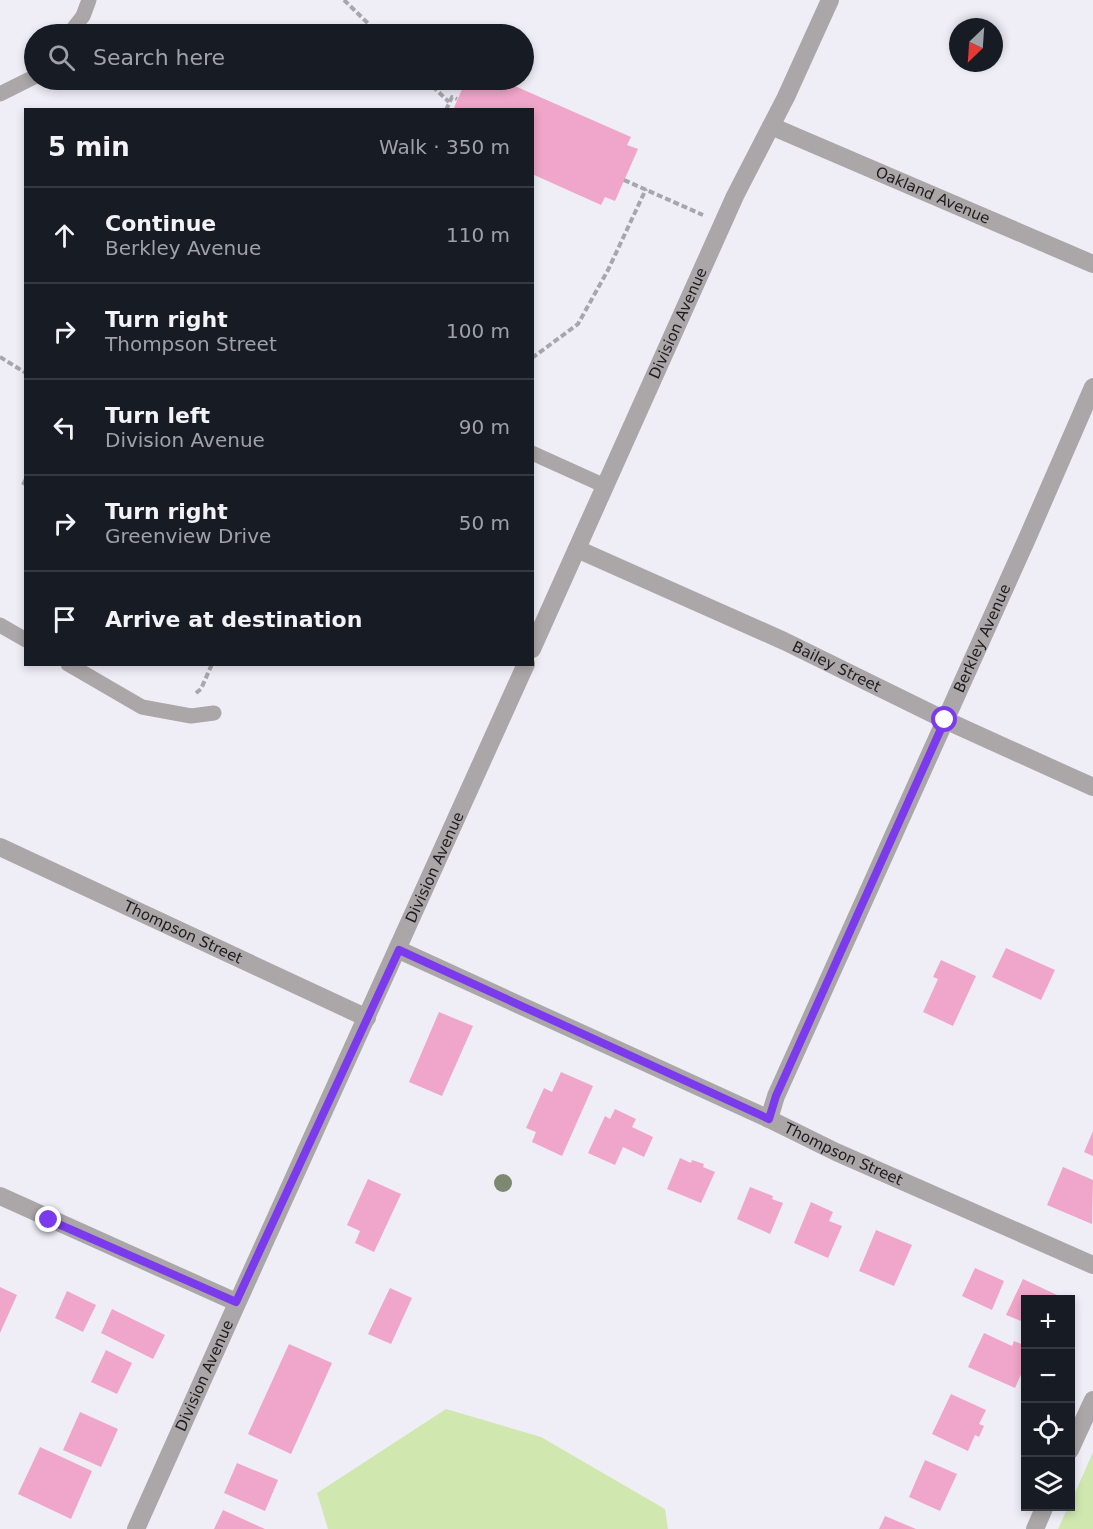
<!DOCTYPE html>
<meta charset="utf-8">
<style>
:root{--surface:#171b24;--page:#242831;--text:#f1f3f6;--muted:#9ea1a6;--line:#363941}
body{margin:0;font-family:"DejaVu Sans",sans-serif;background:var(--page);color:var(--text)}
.controls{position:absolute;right:18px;bottom:18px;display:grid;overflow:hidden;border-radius:0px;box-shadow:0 3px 9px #0003}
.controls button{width:54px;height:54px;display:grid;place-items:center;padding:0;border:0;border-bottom:2px solid var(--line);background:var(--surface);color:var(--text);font:30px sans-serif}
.compass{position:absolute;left:949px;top:18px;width:54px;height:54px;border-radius:50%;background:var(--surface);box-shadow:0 3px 9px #0003;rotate:205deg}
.stop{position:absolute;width:18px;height:18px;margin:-14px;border:4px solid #7c3aed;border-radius:50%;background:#fff}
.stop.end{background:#7c3aed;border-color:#fff;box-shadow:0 2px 6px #0008}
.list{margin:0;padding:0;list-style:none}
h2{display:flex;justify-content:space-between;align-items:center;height:78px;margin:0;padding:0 24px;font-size:26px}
h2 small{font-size:20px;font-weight:400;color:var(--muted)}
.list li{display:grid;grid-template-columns:39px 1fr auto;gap:18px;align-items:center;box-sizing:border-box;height:96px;padding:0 24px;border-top:2px solid var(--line)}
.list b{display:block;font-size:22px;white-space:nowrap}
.list p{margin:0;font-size:20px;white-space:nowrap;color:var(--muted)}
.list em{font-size:20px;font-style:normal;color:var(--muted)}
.icon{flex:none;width:33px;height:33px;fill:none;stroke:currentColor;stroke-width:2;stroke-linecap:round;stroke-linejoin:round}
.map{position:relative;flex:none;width:1093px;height:1529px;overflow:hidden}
.search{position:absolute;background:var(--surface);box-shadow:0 3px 9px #0003;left:24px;top:24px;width:510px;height:66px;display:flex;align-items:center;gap:15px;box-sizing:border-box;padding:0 21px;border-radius:33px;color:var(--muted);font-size:22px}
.panel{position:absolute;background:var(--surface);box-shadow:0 3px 9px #0003;left:24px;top:108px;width:510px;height:558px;border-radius:0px}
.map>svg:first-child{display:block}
</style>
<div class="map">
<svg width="1093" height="1529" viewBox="0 0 1093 1529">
<rect width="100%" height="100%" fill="#efeef7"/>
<path fill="#d0e8b0" d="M446,1409L541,1437L665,1509L668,1529H328L317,1493Z
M1093,1452V1529H1058L1068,1507L1070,1506L1071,1502Z"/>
<path fill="#f0a6ca" d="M466,80L479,82L480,80H501L631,137L627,145L638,149L615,201L605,197L601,205L532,174V110H453Z
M1006,948L1055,970L1041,1000L992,977Z
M941,960L976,976L953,1026L923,1012L938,979L933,977Z
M439,1012L473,1026L442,1096L409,1082Z
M561,1072L593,1086L562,1156L532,1142L536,1132L526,1128L544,1088L552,1092Z
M615,1109L636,1119L632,1127L653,1137L644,1157L623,1147L615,1165L588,1153L605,1116L610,1119Z
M1093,1131V1156L1084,1152Z
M680,1158L691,1163L692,1160L704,1164L703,1167L715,1172L701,1203L667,1189Z
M1063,1167L1093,1180L1092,1224L1047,1205Z
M368,1179L401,1194L374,1252L355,1243L360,1231L347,1225Z
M750,1187L773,1196L772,1199L783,1203L770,1234L737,1219Z
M811,1202L833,1212L829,1221L842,1226L828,1258L794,1243Z
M876,1230L912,1245L894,1286L859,1271Z
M975,1268L1004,1281L992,1310L962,1296Z
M1023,1279L1057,1295L1056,1300H1026V1323L1006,1315Z
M0,1287L17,1295L0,1333Z
M390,1288L412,1298L391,1344L368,1334Z
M67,1291L96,1305L83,1332L55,1318Z
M112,1309L165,1335L153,1359L101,1333Z
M984,1333L1012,1346L1014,1341L1026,1346V1371L1023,1370L1015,1388L968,1367Z
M289,1344L332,1363L291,1454L248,1434Z
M106,1350L132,1363L117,1394L91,1382Z
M951,1394L986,1410L979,1424L984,1426L979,1437L975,1435L968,1451L932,1434Z
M80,1412L118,1429L101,1467L63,1450Z
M40,1447L92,1471L71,1519L18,1494Z
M925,1460L957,1474L940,1511L909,1497Z
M237,1463L278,1480L265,1511L224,1493Z
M223,1510L265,1529H214Z
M885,1516L916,1529H879Z"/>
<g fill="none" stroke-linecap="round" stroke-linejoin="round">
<path stroke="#a7a6ad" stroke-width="4" stroke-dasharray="6 3" stroke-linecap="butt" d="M344,0L379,34
M426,80L449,102
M446,110L452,97L457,99
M624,180L703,215
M0,357L26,373
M532,358L578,324L608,270L646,189
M23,485L26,479
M196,693L201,689L212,664"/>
<path stroke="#aba6a7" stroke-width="15" d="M69,34L83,16L89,0
M0,94L34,77
M532,453L605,486
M0,625L26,640
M68,664L142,707L191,716L214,713"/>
<g stroke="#aba6a7" stroke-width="18">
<path id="s1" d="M771,126L1093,264"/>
<path id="s2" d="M577,549L784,641L945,720L1093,787"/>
<path id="s3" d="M532,649L735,196L786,97L830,0"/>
<path id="s4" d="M0,847L367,1018"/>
<path id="s5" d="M399,950L769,1119L836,1152L1093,1265"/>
<path id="s6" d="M769,1119L776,1096L1026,541L1093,387"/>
<path d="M0,1196L236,1302"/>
<path id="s7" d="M136,1529C264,1240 397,954 526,664"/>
</g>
<path stroke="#aba6a7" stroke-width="18" d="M1070,1450L1093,1400
M1035,1529L1045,1506"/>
</g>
<circle fill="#7e876f" cx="503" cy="1183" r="9"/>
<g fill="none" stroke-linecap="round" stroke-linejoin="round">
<path stroke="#7c3aed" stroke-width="8" d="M49,1220L236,1302L399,950L769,1119L776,1096L945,720"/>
</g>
<g text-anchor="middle" stroke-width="6" stroke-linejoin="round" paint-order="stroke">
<g font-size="15" fill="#1b1b1e" stroke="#fcfcfe">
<text dy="5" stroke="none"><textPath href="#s1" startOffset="176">Oakland Avenue</textPath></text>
<text dy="5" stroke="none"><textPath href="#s3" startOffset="357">Division Avenue</textPath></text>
<text dy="5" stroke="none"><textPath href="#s6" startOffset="526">Berkley Avenue</textPath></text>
<text dy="5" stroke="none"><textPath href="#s2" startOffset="285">Bailey Street</textPath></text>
<text dy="5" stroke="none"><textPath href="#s7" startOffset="726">Division Avenue</textPath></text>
<text dy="5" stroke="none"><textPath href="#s4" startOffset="202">Thompson Street</textPath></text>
<text dy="5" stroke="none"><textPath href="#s5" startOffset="489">Thompson Street</textPath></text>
<text dy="5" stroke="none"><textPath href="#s7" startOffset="168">Division Avenue</textPath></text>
</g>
</g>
</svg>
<div class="controls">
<button>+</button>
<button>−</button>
<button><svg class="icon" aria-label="locate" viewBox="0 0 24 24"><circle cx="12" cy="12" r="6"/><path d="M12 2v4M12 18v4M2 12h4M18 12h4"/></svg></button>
<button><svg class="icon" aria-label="layers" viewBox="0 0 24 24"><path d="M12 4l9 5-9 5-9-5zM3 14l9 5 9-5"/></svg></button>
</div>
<svg class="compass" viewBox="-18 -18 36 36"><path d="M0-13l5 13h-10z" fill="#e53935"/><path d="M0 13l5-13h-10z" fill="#9ea1a6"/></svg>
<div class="stop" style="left:945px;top:720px"></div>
<div class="stop end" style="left:49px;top:1220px"></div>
<div class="search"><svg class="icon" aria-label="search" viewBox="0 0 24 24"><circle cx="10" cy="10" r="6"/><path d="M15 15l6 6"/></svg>Search here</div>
<section class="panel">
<h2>5 min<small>Walk · 350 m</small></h2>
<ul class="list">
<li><svg class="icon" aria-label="ahead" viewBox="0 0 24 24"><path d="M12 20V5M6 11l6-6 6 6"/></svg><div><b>Continue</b><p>Berkley Avenue</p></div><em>110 m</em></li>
<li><svg class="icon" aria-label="right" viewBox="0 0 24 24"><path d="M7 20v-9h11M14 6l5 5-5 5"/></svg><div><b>Turn right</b><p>Thompson Street</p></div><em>100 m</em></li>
<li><svg class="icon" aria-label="left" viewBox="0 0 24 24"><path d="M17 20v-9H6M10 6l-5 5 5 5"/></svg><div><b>Turn left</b><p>Division Avenue</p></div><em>90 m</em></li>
<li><svg class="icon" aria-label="right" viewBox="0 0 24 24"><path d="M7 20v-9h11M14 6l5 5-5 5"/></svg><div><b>Turn right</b><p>Greenview Drive</p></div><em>50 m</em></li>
<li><svg class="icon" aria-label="arrive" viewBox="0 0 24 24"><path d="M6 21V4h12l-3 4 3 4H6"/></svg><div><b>Arrive at destination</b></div></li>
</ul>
</section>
</div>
